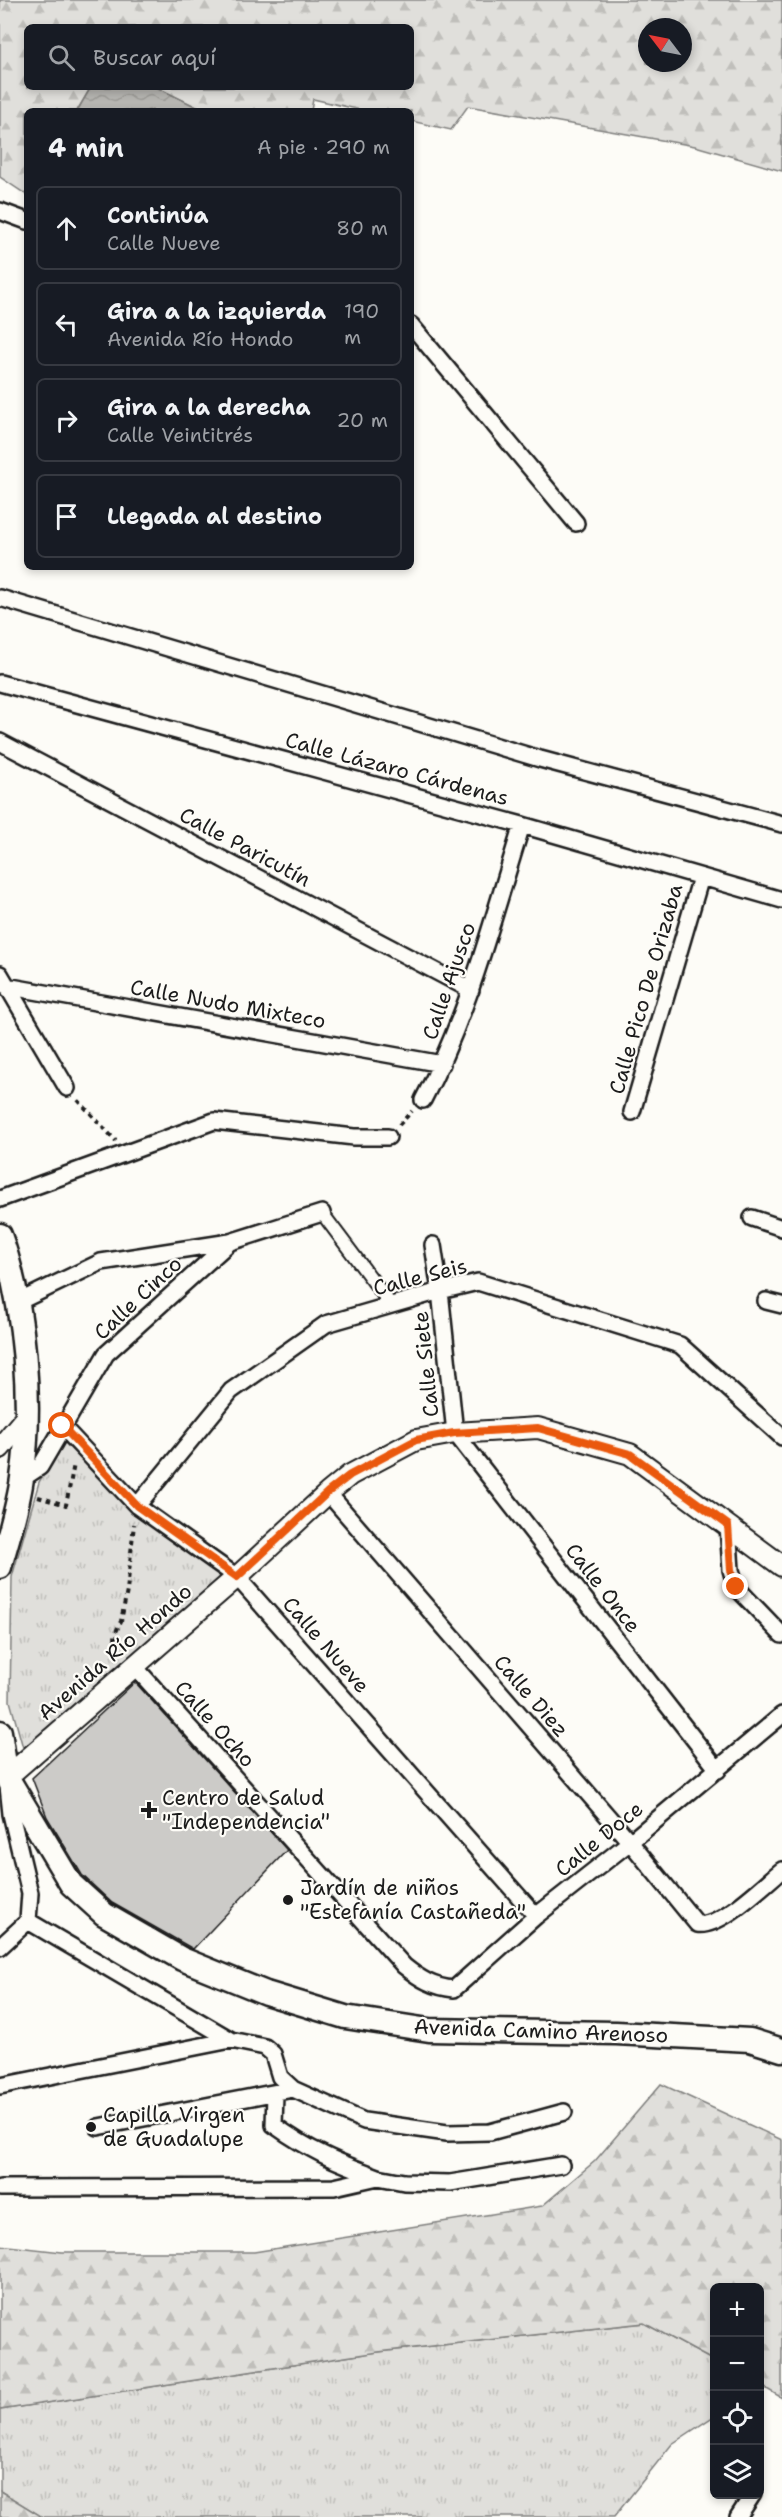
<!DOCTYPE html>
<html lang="es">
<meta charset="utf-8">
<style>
:root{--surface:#171b24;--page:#20242c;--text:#f1f3f6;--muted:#9ea1a6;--line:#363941}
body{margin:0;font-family:"Shantell Sans",sans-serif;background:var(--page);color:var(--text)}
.controls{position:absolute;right:18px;bottom:18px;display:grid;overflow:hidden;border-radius:9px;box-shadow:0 3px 9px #0003}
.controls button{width:54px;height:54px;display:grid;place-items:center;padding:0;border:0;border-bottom:2px solid var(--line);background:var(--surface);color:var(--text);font:30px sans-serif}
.compass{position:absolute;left:638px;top:18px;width:54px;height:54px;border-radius:50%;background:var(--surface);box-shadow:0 3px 9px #0003;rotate:302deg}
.stop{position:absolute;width:18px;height:18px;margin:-14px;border:4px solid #ea580c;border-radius:50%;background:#fff}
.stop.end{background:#ea580c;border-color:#fff;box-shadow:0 2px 6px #0008}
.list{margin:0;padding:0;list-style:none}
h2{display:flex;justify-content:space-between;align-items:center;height:78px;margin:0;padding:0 24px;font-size:26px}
h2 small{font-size:20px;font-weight:400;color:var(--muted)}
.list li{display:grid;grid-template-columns:39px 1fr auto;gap:18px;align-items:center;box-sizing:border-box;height:84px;margin:0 12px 12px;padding:0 12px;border:2px solid var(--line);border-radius:9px}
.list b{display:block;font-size:22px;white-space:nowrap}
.list p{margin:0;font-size:20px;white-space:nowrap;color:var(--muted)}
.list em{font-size:20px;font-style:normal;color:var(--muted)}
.icon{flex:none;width:33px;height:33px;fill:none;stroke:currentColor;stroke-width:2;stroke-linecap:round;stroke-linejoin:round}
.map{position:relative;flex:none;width:782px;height:2517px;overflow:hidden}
.search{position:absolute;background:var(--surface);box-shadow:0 3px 9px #0003;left:24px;top:24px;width:390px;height:66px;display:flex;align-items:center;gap:15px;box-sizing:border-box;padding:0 21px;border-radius:9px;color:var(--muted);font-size:22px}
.panel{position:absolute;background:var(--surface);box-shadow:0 3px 9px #0003;left:24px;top:108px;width:390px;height:462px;border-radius:9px}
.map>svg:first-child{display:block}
</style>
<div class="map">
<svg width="782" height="2517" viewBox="0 0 782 2517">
<defs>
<pattern id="grass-tufts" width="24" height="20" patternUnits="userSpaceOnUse" patternTransform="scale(1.5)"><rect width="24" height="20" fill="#e0dfdb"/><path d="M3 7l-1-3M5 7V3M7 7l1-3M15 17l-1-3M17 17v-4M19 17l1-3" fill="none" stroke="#c0bfbb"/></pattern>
<pattern id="forest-firs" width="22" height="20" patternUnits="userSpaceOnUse" patternTransform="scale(1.5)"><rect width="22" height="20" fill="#e0dfdb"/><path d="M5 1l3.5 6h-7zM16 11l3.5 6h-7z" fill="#c0bfbb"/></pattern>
<pattern id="water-waves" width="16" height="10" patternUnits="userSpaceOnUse" patternTransform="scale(1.5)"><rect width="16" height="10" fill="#b7b6b2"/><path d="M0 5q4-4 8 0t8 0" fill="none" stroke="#9d9c98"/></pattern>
</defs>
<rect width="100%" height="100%" fill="#fdfcf7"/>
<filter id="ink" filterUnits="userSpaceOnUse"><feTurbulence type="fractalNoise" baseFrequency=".0167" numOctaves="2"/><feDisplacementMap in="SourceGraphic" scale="12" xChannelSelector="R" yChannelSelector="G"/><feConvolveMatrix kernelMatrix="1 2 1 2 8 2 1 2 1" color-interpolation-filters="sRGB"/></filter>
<g filter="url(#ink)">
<path fill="url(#grass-tufts)" stroke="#7e7e7c" stroke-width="1.5" d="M63,1441L135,1514L226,1578L27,1762L10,1701L12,1577L39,1482Z
M644,2323L714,2361V2416L672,2444L614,2517H42L0,2491V2410L378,2352Z"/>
<path fill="url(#forest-firs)" stroke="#7e7e7c" stroke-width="1.5" fill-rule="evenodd" d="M0,0H782V171L695,146L468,106L451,130L411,121V111H365L313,99L311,111H200L201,109L156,87H411V27H27V87H91L77,111H27V195L0,177ZM647,27H683V63H647Z
M661,2084L782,2140V2398L760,2385V2288H714V2361L644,2323L378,2352L0,2410V2245L62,2252H254L542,2206L595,2161Z
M0,2491L41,2516L42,2517H0Z"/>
<path fill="url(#water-waves)" stroke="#797876" stroke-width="1.5" d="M91,87H156L201,109L200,111H77Z"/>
<path fill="#cccbc8" stroke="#1c1c1c" stroke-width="1.5" d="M135,1682L287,1850L193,1949L112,1903L82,1875L47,1817L32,1778Z"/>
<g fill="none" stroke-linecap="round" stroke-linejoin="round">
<g stroke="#1c1c1c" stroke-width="16">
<path id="pedestrian" d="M322,1213L391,1305"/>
</g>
<g stroke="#1c1c1c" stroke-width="20">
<path id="minor" d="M0,211L27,221
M411,325L576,523
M0,598L540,759L782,824
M0,683L522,825L782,900
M0,742L471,990
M0,974L67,1088
M6,986L442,1064
M423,1100C469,1014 493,917 522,825
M632,1112L701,877
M0,1199L214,1121L354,1137H388
M752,1218L782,1228
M433,1245L440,1291L455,1433L718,1770
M766,1301L782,1305
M18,1302L101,1262L230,1242L322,1213
M62,1426L137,1506L237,1577L536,1916
M22,1479L40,1467L106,1354L230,1242
M328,1493L630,1842L697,1924C720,1929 763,1885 782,1870
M137,1506L231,1391L326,1324L440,1291L478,1282L680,1345L782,1437
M728,1525L731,1570L736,1587L782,1635
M135,1667L404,1966C420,1979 433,1987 454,1989L536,1916L630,1842L782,1715
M8,1786L11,1814L30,1893L28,1921L231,2040
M0,1947L28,1921
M0,2086L231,2040L265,2047L273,2054L280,2077L293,2089
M275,2094L274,2125C310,2151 337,2162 378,2177
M98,2127L293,2089L364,2121L447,2133L490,2132L564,2112
M0,2188L334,2187L378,2177L404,2182L450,2183L561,2165
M738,2517L753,2494"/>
</g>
<g stroke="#1c1c1c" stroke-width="24">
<path id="tertiary" d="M0,1448L26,1417
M7,1777L237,1577L328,1493L350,1475L416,1440L455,1433L538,1428L630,1454L782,1566"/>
</g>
<g stroke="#1c1c1c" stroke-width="27">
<path id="secondary" d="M0,1235C25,1305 33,1405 22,1478C18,1508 8,1538 0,1567
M0,1732L7,1777L71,1884L104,1914L182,1959L266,1993L345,2017L429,2030L616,2033L750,2040L782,2050"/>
</g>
<path stroke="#1c1c1c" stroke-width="4" stroke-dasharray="4.5 4.5" stroke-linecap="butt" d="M78,1100L116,1141
M399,1125L412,1111
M38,1497L66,1505L74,1464
M116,1658L115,1634L121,1621L127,1591L134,1524"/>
<use href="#pedestrian" stroke="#fdfcf7" stroke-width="12"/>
<use href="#minor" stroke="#fdfcf7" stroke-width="15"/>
<use href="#tertiary" stroke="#fdfcf7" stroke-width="20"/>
<use href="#secondary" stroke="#fdfcf7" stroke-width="22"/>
</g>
</g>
<g fill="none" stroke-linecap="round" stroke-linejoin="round" filter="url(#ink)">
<path stroke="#ea580c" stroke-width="8" d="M62,1426L137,1506L237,1577L328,1492L350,1475L416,1440L454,1433L538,1428L630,1454L728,1525L731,1570L736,1587"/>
</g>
<g fill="#1c1c1c" stroke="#fdfcf7" stroke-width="2">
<path d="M146 1801h6v6h6v6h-6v6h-6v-6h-6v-6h6z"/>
<circle cx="288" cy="1900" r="6"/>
<circle cx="91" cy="2127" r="6"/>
</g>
<g text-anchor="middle" stroke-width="4.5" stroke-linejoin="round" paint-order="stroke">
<g font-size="21" fill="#1c1c1c" stroke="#fdfcf7">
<text transform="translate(397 769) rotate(15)" y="7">Calle Lázaro Cárdenas</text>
<text transform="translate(245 847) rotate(28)" y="7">Calle Paricutín</text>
<text transform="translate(449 981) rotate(-71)" y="7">Calle Ajusco</text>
<text transform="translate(646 989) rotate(-74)" y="7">Calle Pico De Orizaba</text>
<text transform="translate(228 1004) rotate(10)" y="7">Calle Nudo Mixteco</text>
<text transform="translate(420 1277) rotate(-14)" y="7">Calle Seis</text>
<text transform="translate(138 1298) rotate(-43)" y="7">Calle Cinco</text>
<text transform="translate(426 1364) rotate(-96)" y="7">Calle Siete</text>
<text transform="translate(603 1588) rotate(52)" y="7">Calle Once</text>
<text transform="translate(326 1645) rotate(49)" y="7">Calle Nueve</text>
<text transform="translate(115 1652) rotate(-41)" y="7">Avenida Río Hondo</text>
<text transform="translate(531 1696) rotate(49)" y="7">Calle Diez</text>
<text transform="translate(215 1724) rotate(48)" y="7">Calle Ocho</text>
<text transform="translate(599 1839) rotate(-39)" y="7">Calle Doce</text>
<text transform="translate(541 2031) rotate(2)" y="7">Avenida Camino Arenoso</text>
</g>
<g font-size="21" fill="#1c1c1c" stroke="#fdfcf7" text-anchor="start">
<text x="162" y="1805">Centro de Salud<tspan x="162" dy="24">"Independencia"</tspan></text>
<text x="300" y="1895">Jardín de niños<tspan x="300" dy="24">"Estefanía Castañeda"</tspan></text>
<text x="103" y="2122">Capilla Virgen<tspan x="103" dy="24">de Guadalupe</tspan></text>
</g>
</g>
</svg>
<div class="controls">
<button>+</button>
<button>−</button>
<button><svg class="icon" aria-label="locate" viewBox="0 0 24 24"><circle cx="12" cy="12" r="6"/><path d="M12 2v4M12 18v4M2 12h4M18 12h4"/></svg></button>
<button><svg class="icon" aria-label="layers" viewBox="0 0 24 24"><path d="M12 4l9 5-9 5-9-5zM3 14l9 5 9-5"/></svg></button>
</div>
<svg class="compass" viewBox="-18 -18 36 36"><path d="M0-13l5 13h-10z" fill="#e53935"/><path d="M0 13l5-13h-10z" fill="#9ea1a6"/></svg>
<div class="stop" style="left:62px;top:1426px"></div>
<div class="stop end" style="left:736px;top:1587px"></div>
<div class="search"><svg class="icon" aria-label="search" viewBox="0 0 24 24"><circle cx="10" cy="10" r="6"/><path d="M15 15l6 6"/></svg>Buscar aquí</div>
<section class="panel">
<h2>4 min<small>A pie · 290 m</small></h2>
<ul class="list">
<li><svg class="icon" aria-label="ahead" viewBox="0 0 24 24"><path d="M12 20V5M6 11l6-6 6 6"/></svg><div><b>Continúa</b><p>Calle Nueve</p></div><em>80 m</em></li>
<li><svg class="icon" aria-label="left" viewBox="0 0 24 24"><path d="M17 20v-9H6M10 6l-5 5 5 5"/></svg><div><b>Gira a la izquierda</b><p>Avenida Río Hondo</p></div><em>190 m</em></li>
<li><svg class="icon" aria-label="right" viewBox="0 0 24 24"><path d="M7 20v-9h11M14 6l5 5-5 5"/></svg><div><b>Gira a la derecha</b><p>Calle Veintitrés</p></div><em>20 m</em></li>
<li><svg class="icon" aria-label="arrive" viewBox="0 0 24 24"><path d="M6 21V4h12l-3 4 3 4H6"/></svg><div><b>Llegada al destino</b></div></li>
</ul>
</section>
</div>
